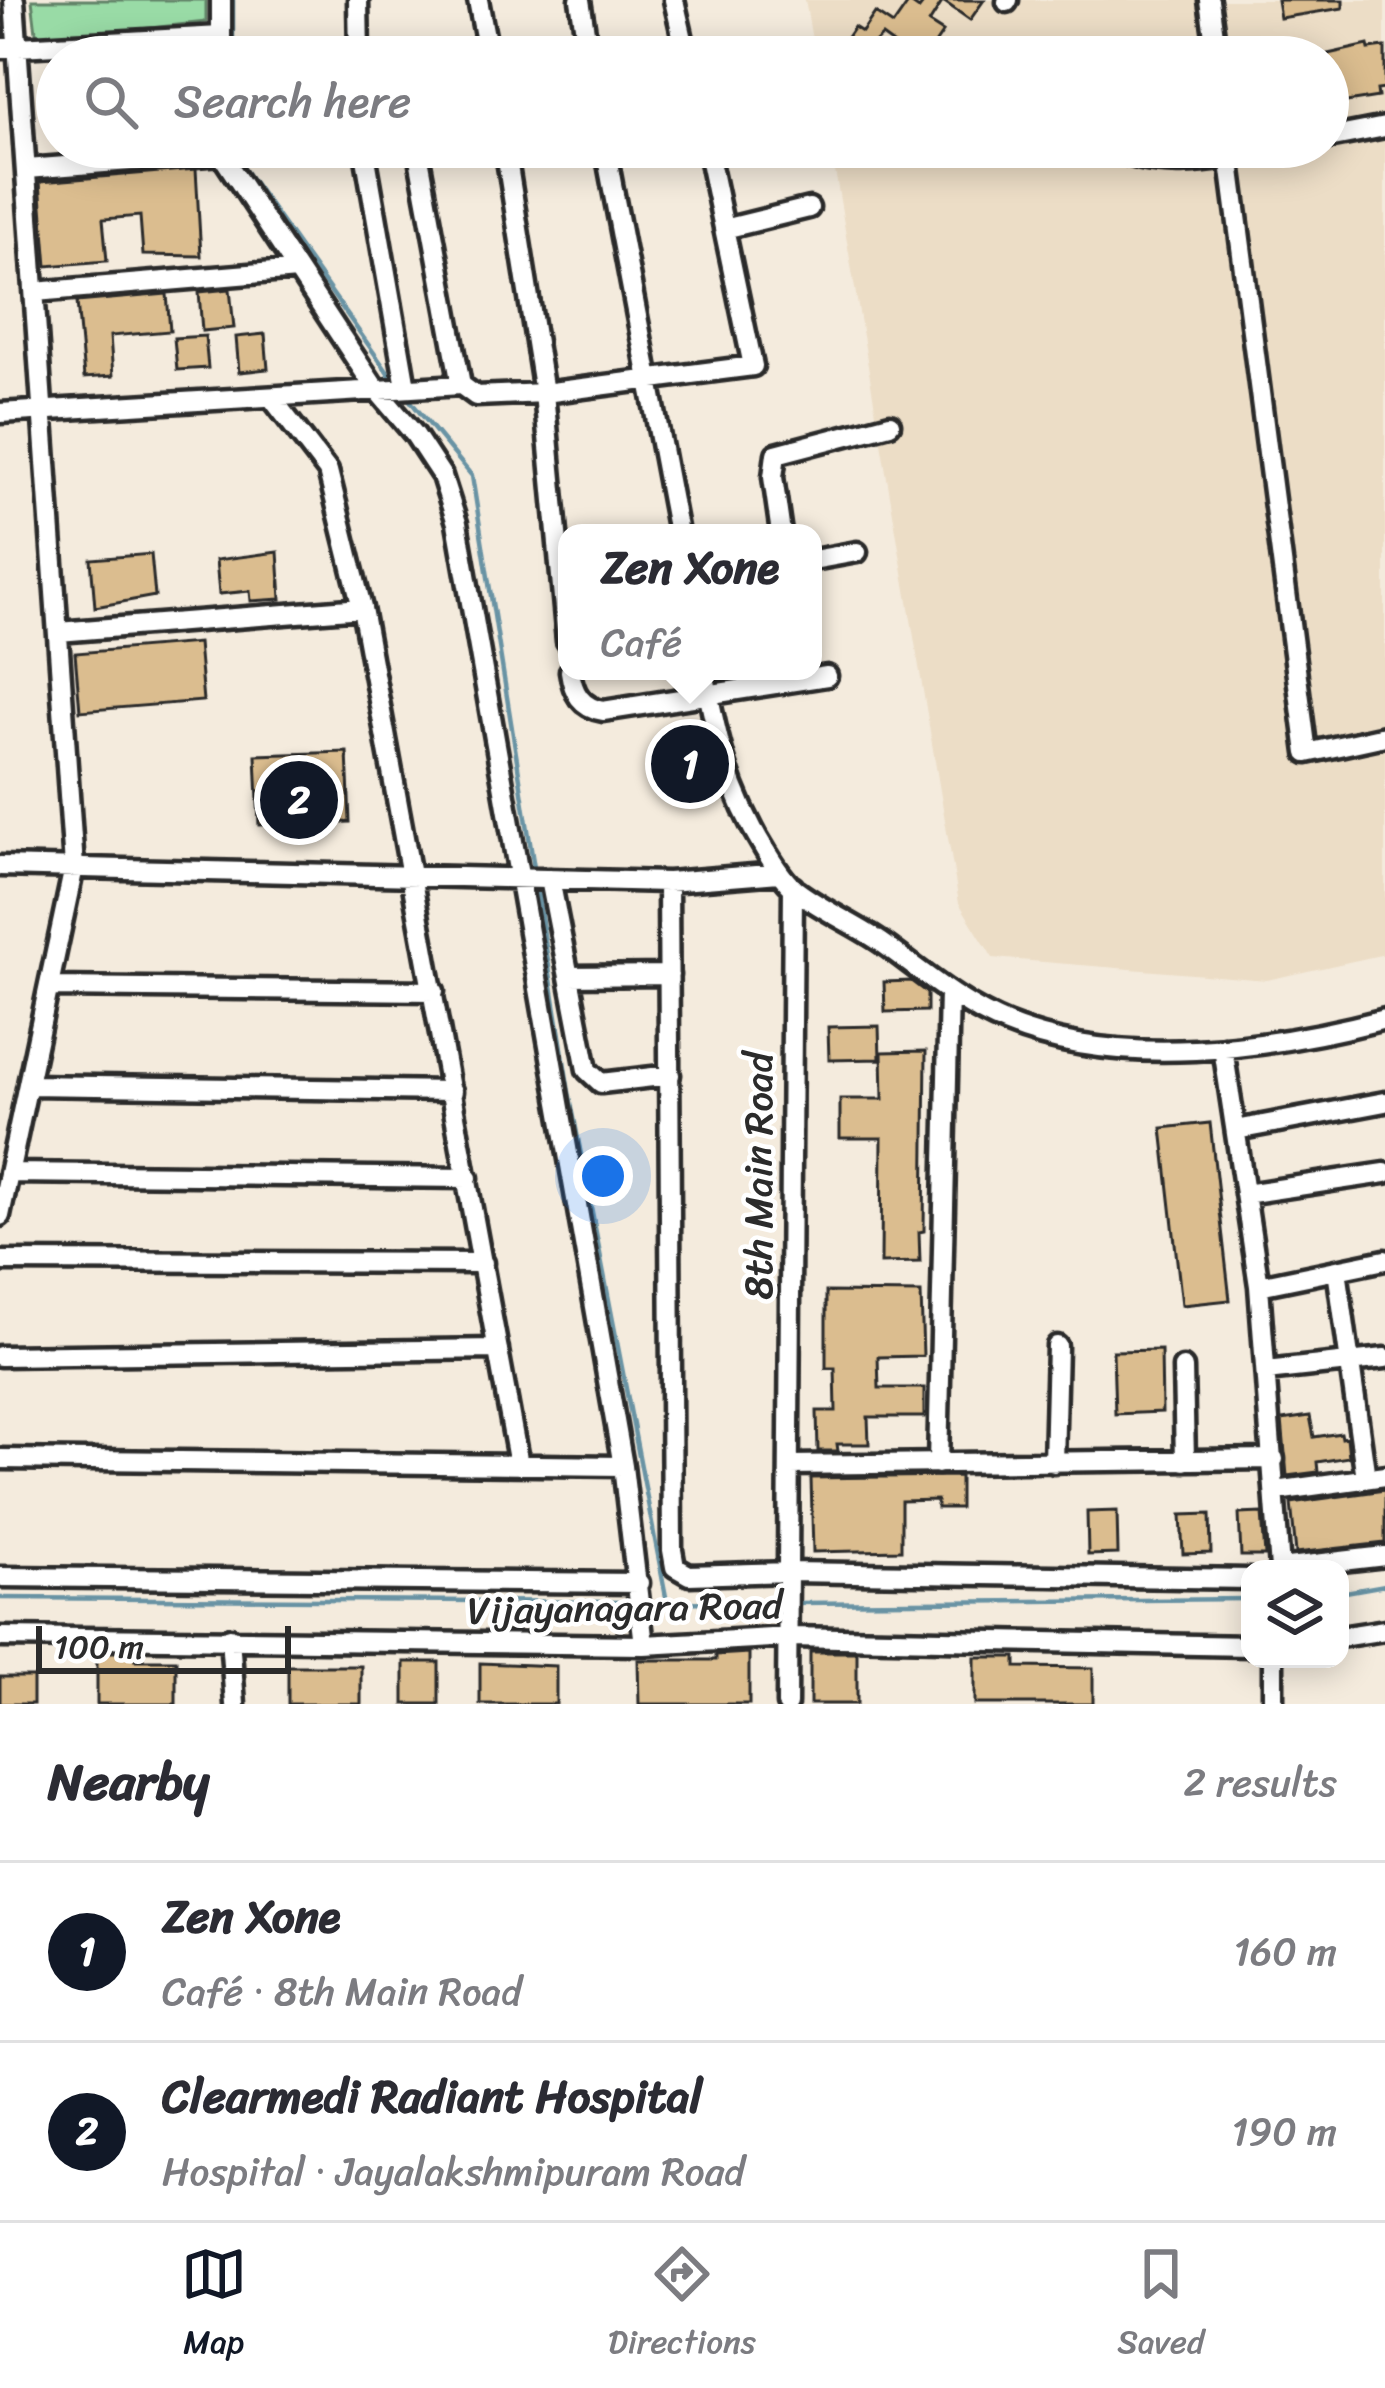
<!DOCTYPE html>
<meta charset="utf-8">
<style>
:root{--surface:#fff;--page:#f7f7f7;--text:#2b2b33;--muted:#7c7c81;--line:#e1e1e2;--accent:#111827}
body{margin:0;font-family:Sriracha,sans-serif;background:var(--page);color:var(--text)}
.controls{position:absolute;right:36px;bottom:36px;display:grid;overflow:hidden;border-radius:24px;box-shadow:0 6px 30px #0003}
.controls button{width:108px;height:108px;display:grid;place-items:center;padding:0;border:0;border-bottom:3px solid var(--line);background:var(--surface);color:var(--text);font:60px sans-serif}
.scale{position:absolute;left:36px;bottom:30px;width:255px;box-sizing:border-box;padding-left:12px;border:6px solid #2b2b2b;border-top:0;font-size:33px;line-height:42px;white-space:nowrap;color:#2b2b2b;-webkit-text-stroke:9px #fff;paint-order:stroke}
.you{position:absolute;left:603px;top:1176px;width:42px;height:42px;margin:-30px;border:9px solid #fff;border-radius:50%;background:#1a73e8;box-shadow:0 0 0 18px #1a73e833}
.badge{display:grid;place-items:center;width:78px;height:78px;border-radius:50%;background:var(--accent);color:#fff;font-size:39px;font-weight:700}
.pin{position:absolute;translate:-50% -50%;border:6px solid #fff;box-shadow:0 3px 12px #0006}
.popup{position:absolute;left:558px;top:524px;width:264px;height:156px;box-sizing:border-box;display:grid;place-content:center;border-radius:24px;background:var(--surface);filter:drop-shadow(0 3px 9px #0005);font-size:39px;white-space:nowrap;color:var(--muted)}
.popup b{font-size:45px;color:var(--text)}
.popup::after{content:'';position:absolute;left:50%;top:100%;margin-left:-24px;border:24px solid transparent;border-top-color:var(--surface)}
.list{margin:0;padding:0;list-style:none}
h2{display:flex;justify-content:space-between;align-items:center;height:156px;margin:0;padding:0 48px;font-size:51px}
h2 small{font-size:39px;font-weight:400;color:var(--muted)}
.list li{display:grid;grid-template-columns:78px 1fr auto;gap:36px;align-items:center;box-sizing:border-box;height:180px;padding:0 48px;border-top:3px solid var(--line)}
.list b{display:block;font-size:45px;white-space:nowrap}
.list p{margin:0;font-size:39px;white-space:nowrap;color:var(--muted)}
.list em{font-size:39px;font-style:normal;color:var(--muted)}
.icon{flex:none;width:66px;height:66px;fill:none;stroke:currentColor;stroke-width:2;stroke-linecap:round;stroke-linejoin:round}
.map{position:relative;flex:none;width:1385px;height:1704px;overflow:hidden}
.search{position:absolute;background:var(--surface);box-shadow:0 6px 30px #0003;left:36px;right:36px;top:36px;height:132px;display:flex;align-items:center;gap:30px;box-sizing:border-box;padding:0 42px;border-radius:66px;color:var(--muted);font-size:45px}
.sheet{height:516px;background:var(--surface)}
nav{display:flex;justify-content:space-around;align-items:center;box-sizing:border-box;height:168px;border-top:3px solid var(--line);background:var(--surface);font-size:33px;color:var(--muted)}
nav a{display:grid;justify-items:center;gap:6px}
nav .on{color:var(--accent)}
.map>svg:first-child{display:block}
</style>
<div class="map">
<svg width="1385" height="1704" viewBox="0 0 1385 1704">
<rect width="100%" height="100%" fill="#f4ebdd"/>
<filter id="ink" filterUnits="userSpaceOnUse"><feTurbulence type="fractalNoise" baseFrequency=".00833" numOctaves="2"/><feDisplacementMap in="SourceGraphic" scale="24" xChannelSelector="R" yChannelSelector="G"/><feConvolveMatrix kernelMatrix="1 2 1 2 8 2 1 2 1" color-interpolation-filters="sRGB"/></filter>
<g filter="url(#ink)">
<path fill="#ecddc6" d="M805,0H1385V954L1267,980L993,958L959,903L831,147H1328V57H815Z"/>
<path fill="#99dba6" stroke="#628368" stroke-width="3" d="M32,0H206V22L37,40Z"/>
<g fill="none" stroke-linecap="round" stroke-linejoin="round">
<path stroke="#6993a4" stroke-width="4.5" d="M233,57V0
M233,147V153L396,384
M403,392L472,476L535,874
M536,885L569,1092L667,1602L785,1603
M1340,1593L1385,1585
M0,1598L630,1602
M796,1603L1250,1599"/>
</g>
<path fill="#dbbd8f" stroke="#2b2b2b" stroke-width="3" d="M926,0H984L970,20L943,1L929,23L943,32L926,57H911L882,36L860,57H851L839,49L854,27L862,32L875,13L893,25L909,2L919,9Z
M1277,0H1343V8L1280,18Z
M1368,45L1369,49L1385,47V89L1377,90L1378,97L1328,105V54Z
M196,169L201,256L143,255L140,216L103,219L107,261L47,266L40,182Z
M230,289L234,328L202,331L199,292Z
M167,294L170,331L110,336L113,376L84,378L77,302Z
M265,334L268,369L239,372L236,337Z
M205,336L208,368L177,370L174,338Z
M278,552L281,599L251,601L250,591L219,594L216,560Z
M151,554L155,596L95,607L91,559Z
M198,643L203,701L80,711L75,653Z
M347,752L350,822L259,825L256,755Z
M911,981L927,993V1011L885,1012L884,982Z
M879,1026L880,1059L829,1060L828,1027Z
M926,1051L924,1231L919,1232L920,1262L881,1263L882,1138H840V1099H883L882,1052Z
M1210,1123L1230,1300L1182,1305L1162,1128Z
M826,1292L921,1293L923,1356L878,1357L879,1388H924V1417H868L869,1444H837L838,1451H818L817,1411H836L835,1368H826Z
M1161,1350L1162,1412L1115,1414L1113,1351Z
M1310,1416L1314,1437L1341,1433L1342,1438L1347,1437L1349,1457L1317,1462L1318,1472L1287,1476L1282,1420Z
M960,1476V1508H937V1500L901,1501V1550L813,1552L811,1478Z
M1385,1490V1543L1296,1553L1291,1503Z
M1117,1511L1118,1554L1088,1555L1087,1512Z
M1262,1513L1265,1556H1241L1239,1514Z
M1210,1514L1211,1553L1183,1554L1181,1515Z
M97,1652H135V1660H176V1704H97Z
M810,1652H857V1704H810Z
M749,1653V1704H639L638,1660H716V1655Z
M975,1657H1016V1667L1093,1668V1704H975Z
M404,1662H439V1704H404Z
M480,1663L556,1666V1704H480Z
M288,1666H361V1704H288Z
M0,1677H33V1704H0Z"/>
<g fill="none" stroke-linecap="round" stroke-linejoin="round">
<g stroke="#2b2b2b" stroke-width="27">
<path id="minor" d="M358,0L359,57
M478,0L489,57
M580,0L589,57
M674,0L687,57
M1209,0L1217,57
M1007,2L1008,0
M0,48L221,36
M221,57V0
M1328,138L1385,127
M221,147V154L375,388L415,435L442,476L457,523L623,1466L644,1645
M364,147L406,387
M417,147L461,385
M505,147L544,393L567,641
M605,147L678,533
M1109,147C1162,176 1227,158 1283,147
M1228,147L1307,753L1385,736
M27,169L221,154
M724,229L809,208
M35,292L297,270
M271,397L328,471L362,608L519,1465
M0,413L461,385L476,396L544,393L753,366L707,147
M781,533L773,477L776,454L890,424
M813,560L857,552
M58,632L362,608
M570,671C573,693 581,707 603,711L827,676
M704,671C717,740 728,790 765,850C773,863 781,877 792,887C820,910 856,924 885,945C924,973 962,1006 1007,1024C1120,1070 1270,1049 1385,1019
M0,866L668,882L779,873
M550,879L587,1070L601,1083L670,1075
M668,882L672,1550L675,1567L689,1575L789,1572L1250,1579
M569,976L669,975
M49,987L434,991
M1223,1048L1259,1286L1280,1569
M28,1085L452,1091
M1236,1130L1385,1102
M9,1173L468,1178
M1245,1194L1385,1173
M0,1216L74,867L14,0
M0,1261L483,1263
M1337,1270L1366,1478
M1259,1286L1385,1260
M0,1356L498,1349
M1183,1368L1185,1461
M1266,1371L1385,1358
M0,1459L623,1466
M1054,1463L1057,1346
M938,1464L949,992
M790,1465L1274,1459
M1276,1491L1385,1476
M1280,1568L1385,1556
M0,1577L639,1583
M0,1637L644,1645L789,1637L1250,1646
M1340,1637L1385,1630
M230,1638L235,1704
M1273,1659V1704
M787,1704L793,887"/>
</g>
<use href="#minor" stroke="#fff" stroke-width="18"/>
</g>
</g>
<g text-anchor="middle" stroke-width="9" stroke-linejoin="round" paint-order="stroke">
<g font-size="39" fill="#2b2b2b" stroke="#fff">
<text transform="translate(758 1176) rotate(-90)" y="14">8th Main Road</text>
<text transform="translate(625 1607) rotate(-1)" y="14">Vijayanagara Road</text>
</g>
</g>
</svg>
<div class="controls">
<button><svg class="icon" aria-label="layers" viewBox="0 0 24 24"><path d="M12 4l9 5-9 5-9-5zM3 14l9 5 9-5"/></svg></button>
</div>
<div class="scale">100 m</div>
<div class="you"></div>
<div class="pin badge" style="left:690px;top:764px">1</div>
<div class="popup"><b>Zen Xone</b>Café</div>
<div class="pin badge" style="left:299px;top:800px">2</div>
<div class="search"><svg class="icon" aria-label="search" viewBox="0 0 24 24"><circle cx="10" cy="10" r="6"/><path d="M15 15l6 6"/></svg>Search here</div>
</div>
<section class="sheet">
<h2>Nearby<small>2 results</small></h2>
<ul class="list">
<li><span class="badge">1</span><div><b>Zen Xone</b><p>Café · 8th Main Road</p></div><em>160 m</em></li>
<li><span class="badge">2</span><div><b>Clearmedi Radiant Hospital</b><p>Hospital · Jayalakshmipuram Road</p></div><em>190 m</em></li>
</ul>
</section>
<nav>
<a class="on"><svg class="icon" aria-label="map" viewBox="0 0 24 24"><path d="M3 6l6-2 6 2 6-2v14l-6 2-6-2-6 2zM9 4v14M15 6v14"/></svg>Map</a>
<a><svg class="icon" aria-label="directions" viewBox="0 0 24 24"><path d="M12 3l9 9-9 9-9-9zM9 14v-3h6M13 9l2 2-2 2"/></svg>Directions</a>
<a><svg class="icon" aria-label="saved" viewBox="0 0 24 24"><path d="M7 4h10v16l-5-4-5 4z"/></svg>Saved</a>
</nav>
